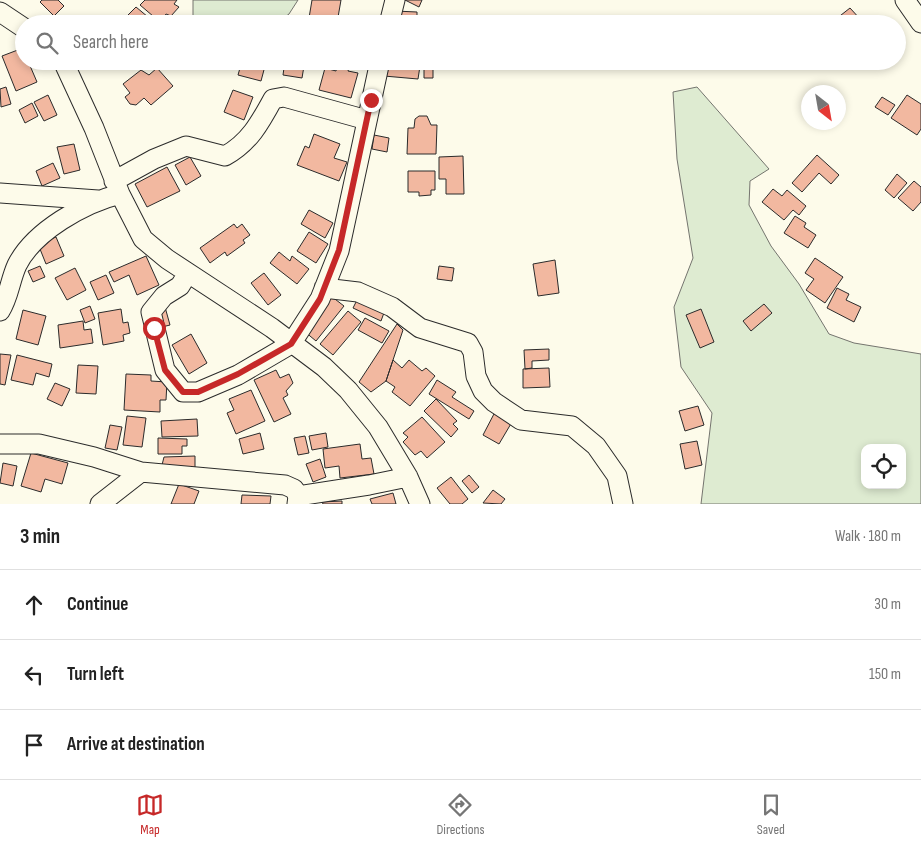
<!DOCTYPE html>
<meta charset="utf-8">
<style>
:root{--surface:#fff;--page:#f6f6f6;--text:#222;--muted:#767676;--line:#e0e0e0;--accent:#c62828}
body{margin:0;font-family:"Sofia Sans Condensed",sans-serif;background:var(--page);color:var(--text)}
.controls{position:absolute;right:15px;bottom:15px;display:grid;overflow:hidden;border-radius:10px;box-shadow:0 2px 8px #0003}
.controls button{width:45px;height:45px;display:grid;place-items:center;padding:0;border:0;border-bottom:1px solid var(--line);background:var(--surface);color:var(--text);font:25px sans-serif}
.compass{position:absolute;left:801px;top:85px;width:45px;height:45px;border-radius:50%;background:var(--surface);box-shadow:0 2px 8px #0003;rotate:149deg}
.stop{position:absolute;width:15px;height:15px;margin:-11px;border:4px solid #c62828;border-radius:50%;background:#fff}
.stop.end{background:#c62828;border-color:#fff;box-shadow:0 1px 5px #0008}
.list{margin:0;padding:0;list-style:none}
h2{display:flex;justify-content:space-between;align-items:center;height:65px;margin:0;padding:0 20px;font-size:21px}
h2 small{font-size:16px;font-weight:400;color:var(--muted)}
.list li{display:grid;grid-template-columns:32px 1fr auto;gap:15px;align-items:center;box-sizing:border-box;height:70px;padding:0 20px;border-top:1px solid var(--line)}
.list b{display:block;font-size:19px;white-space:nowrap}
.list em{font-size:16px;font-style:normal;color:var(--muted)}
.icon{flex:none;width:28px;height:28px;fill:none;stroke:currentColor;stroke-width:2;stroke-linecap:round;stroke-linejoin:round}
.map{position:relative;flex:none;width:921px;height:504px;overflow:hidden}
.search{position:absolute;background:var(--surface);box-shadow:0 2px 8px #0003;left:15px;right:15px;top:15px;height:55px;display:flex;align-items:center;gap:12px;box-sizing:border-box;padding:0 18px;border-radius:28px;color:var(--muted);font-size:19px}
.sheet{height:275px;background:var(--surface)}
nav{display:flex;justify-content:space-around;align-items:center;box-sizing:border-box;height:70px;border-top:1px solid var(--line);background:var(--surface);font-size:14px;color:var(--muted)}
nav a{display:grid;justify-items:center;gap:2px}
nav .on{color:var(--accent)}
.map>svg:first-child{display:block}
</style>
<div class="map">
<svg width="921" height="504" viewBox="0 0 921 504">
<rect width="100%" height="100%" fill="#fdfbea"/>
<path fill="#deebd1" stroke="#74746e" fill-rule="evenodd" d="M193,0H298L289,14L276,24H193Z
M697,87L769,169L750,181L749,205L771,246L799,284L829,334L854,343L921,354V504H701L712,413L681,367L674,307L693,258L677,159L673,92ZM865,448H902V485H865Z"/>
<path fill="#f2b8a0" stroke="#2b2b2b" d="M42,0H58L64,6L54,16L40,2Z
M145,0H177L174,4L179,7L171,16L166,14L160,22L140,5Z
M312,0H341L337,23L324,21L323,24H308Z
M405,0H422L419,7Z
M136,7L148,17L142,24H131L125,18Z
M850,8L861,20L856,24H840L836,19Z
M395,11L417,12V24H395Z
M23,48L24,61H28L37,82L16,91L2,56Z
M107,61H133L124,69L117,62Z
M242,61L265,66L261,81L238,75Z
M285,61H317L316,68L304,66L302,78L283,75Z
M338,61H351L348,71L358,73L351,98L319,90L325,68L336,71Z
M385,61H408V65L420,66L418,79L384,76Z
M424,62H433V78H424Z
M157,68L173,86L151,105L144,98L136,105L130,104L125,97L130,93L123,84L141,70L149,75Z
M6,87L11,104L1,107L0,89Z
M233,90L253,97L244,120L224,112Z
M48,95L57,115L44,121L34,102Z
M907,95L921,104V129L917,135L891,118Z
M882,97L895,105L888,115L875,107Z
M32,103L38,116L25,123L19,110Z
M419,116H427L431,125H437L436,154H407L408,128H414L415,119Z
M314,134L340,144L334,158L347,162L339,181L297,165L305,146L309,148Z
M374,135L389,138L387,152L372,149Z
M74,144L80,170L64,174L57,147Z
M817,155L839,175L831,184L819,173L802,192L792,183Z
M463,156L464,194H446V179H439V157Z
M190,157L201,176L186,185L175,165Z
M53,163L60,178L42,186L36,171Z
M167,167L180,191L147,207L135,184Z
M408,171H435V190H431V195L419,196V192H408Z
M897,174L907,183L894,198L885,190Z
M914,181L921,187V202L913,211L898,198Z
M773,189L782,196L787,190L806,206L799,215L793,210L784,220L762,202Z
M309,210L333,223L325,238L301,224Z
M795,216L806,223L804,227L816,235L808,248L784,233Z
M234,224L237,228L242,224L250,235L243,240L245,243L227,256L225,252L210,263L200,248Z
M309,232L328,244L316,263L297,251Z
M56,237L64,256L46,264L38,244Z
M279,252L290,261L292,256L309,269L297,284L270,263Z
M146,256L159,285L137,295L129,275L114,282L109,272Z
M815,258L843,277L825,303L806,290L814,279L805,273Z
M555,260L559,293L538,296L533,264Z
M40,266L45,277L33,282L28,271Z
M439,266L454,268L452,281L437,279Z
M75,268L86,290L67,300L55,278Z
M264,273L281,295L268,305L251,283Z
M106,275L114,293L98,300L90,282Z
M837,288L849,294L846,300L861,307L854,322L827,308Z
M331,296L344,306L316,341L304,331Z
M358,298L385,310L381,321L353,308Z
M764,304L772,313L751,331L743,321Z
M90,306L95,319L85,323L80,310Z
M165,307L170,325L162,327L157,309Z
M121,309L123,323L128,322L130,333L123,335L124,341L103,345L98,313Z
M701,309L714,342L700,348L686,315Z
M23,310L46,316L38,345L16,339Z
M348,311L361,322L333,355L320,344Z
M365,318L389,331L382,343L358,330Z
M83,321L84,330L91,329L93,343L60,348L58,325Z
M397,324L403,330L386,381L371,392L359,382Z
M191,334L207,363L189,374L172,345Z
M549,349V360L532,361V368L525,369L524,350Z
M0,354L11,355L5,385L0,384Z
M17,355L52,364L49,377L36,373L33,385L11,380Z
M393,360L402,368L409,360L422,371L426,368L435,376L410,406L392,392L395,387L386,381Z
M78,365L98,366L96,394L76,393Z
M549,368L550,387L523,388V369Z
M276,370L280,378L289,374L293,383L286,391L288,395L283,398L291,414L274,422L254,380Z
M126,374L151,375V381L167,382L166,400H160V412L124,410Z
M437,380L456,392L452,397L474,411L469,419L429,394Z
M55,383L70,389L62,406L47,399Z
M251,390L265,421L236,434L227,413L234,410L229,399Z
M436,399L457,421L453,424L458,429L451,437L424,411Z
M698,406L704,425L685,431L679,411Z
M495,412L512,422L499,444L483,435Z
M127,416L146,418L142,447L123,445Z
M422,417L445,442L427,458L421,451L415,455L403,442L408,437L403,433Z
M197,419L198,436L162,437L161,421Z
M110,425L122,427L117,450L105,448Z
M260,433L264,449L243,454L239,439Z
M326,433L328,447L312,450L309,436Z
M305,436L309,453L298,455L294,438Z
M158,438L187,439V446H182V454H158Z
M697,441L702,465L685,469L680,444Z
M360,444L362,459L371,458L374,474L340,478L339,466L325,468L323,449Z
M31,453L68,463L62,484L45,479L41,492L21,486Z
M195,456V468L161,469L164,457Z
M320,459L326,477L313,482L306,464Z
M3,463L17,466L13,486L0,483Z
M469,475L479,487L472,493L462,481Z
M451,477L468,499L462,504H450L437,488Z
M179,484L199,491L194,504H171Z
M493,490L505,499L501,504L483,503Z
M393,493L396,504H372L370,499Z
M242,495L271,496L270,504H241Z
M342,501V504H323L322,502Z"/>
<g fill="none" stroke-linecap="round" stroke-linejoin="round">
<g stroke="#2b2b2b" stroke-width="21">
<path id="minor" d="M905,0L921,23
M0,12L24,28
M389,24L395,0
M63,61L94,128L120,194L143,239L167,259L272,328L324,367L348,390L378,427L408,477L420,504
M114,181L154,159L186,146L225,156C249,143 260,123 273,99L284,97L367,120
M0,193L98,200
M188,273L180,286L164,296L151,312L165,370L183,392H198L238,375L291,344L320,299L339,251L380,61
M324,288L358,292L392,307L420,328L468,343L473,352L476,376L483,391L494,402L521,420L572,426L596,446L617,476L623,504
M0,311C9,297 10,280 17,265C34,231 84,203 120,194
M0,444H39L94,457L141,472L285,485L294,489L298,496
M100,504L141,472
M297,504L298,496L369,485L408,477"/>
</g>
<use href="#minor" stroke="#fdfbea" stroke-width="19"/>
</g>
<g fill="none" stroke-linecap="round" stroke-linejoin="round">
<path stroke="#c62828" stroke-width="6" d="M154,328L165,370L183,392H198L238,374L291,344L320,299L339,250L371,100"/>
</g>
</svg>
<div class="controls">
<button><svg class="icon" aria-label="locate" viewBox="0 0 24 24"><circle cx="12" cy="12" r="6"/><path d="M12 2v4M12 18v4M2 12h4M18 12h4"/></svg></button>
</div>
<svg class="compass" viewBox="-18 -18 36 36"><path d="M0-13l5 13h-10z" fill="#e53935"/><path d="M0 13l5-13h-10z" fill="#767676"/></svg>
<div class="stop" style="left:154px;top:328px"></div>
<div class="stop end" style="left:371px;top:100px"></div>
<div class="search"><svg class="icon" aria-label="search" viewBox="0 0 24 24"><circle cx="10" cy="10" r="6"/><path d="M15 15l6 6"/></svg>Search here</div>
</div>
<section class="sheet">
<h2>3 min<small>Walk · 180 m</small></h2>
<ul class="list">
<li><svg class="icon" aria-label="ahead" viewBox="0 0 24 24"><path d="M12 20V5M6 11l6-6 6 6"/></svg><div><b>Continue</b></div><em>30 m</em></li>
<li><svg class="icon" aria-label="left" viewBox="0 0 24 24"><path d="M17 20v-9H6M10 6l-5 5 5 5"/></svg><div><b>Turn left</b></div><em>150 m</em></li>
<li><svg class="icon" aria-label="arrive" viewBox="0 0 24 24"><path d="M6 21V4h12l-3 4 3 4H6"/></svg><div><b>Arrive at destination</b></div></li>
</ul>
</section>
<nav>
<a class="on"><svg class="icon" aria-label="map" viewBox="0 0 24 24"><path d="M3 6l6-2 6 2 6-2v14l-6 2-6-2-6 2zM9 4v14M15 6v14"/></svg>Map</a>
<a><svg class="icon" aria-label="directions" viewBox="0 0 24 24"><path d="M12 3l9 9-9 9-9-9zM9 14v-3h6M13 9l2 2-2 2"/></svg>Directions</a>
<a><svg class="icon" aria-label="saved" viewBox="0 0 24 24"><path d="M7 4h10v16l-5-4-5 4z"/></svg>Saved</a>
</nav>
